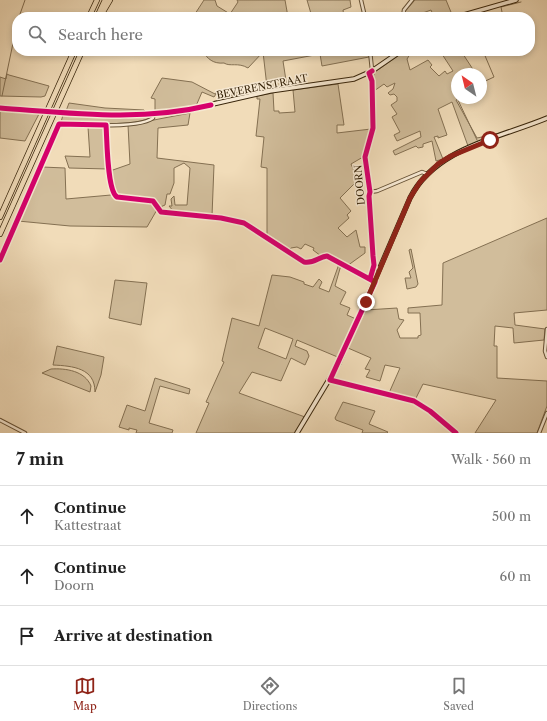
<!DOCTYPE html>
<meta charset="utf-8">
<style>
:root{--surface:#fff;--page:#f6f6f6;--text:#222;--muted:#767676;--line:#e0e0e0;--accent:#8f2418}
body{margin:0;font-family:"Libre Caslon Text",serif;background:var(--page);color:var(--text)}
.compass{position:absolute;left:451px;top:68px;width:36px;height:36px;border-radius:50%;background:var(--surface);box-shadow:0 2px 6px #0003;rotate:325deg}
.stop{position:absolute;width:12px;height:12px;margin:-9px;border:3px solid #8f2418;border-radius:50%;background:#fff}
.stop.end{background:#8f2418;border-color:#fff;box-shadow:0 1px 4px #0008}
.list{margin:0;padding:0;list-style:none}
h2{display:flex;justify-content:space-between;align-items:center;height:52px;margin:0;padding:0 16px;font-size:17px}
h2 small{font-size:13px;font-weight:400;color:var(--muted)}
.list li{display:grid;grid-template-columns:26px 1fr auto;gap:12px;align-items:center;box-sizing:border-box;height:60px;padding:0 16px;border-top:1px solid var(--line)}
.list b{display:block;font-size:15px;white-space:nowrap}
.list p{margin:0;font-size:13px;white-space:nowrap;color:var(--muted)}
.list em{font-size:13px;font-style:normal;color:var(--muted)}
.icon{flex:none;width:22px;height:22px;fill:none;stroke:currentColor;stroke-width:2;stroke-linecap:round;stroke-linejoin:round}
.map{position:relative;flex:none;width:547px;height:433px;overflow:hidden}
.search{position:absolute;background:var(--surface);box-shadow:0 2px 6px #0003;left:12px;right:12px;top:12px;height:44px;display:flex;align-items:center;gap:10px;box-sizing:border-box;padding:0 14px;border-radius:16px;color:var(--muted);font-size:15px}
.sheet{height:232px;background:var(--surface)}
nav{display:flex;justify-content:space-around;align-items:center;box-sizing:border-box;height:56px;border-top:1px solid var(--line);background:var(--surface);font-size:11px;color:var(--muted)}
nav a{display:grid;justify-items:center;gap:2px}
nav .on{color:var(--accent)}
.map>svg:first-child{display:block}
</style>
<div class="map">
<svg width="547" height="433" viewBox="0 0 547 433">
<rect width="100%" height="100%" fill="#f1dcb9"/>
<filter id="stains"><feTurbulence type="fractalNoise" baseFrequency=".005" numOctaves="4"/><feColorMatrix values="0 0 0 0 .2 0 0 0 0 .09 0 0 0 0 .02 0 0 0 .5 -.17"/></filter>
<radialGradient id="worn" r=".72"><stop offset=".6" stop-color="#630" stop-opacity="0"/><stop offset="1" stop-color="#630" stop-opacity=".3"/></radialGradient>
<path fill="#d1bd9b" stroke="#847052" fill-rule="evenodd" d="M204,0H215L217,6L230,14L238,2L237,0H285L288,17H193Z
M307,0H350L351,7L343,10L344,17H312Z
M415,0H446L453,17H434L431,10L420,14L421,17H405V11Z
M202,51H368L369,57L322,66L320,54L283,61L287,87L239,96L216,94L214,97L202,92L196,106L155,112V99L151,98L162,78L192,82L215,94L216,92L227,94L267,87L263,52L248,68C238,62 230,67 224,63C213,64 208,59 202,51Z
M405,51H412L407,59L410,70L428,60L432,65L430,67L439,76L445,71L447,74L453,71L440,51H461L476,74H457V98H459L456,100L477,138L506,132L468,146L452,102L438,109L447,135L438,138V136L434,137L443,159L436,161L432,141L423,144V147L418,148L416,146L395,155L393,151L421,137L420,131L397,141L394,135L400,132L392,117L397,114L391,105L397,101V97L394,94L390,95L388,93L393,89L395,83L387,87L384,84L374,91L373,77L375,72Z
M7,74L9,75L49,86L45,96L41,97L0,96V77L6,79Z
M338,84L344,125H337V133L371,129L363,157L351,164L358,180L340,198L351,211L347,215L349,218L338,228L347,237L356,230L360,247H365V253L347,266L329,255L321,256L313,250L314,248L305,244L301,249L297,247L291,248L288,251L261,236L263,233L267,235V168L261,167L264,137L256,136L260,99H257V96L273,93L274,111H279V113L295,112L293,90Z
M69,103L105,108L144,110L146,113H104L66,111Z
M0,110L39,114L25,141L0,138Z
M190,113L188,125L158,128L157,158L214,165L212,216L174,212L169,206H172L171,199L174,196L175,205H187L190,168L184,163L174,168V183L170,194H167L165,205L158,208L147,227L70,226L18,221L42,167L65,168L66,199L111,195L108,169L69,168L65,156L90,157L88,127H104L108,169L110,171L130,164L128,125Z
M63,115L151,117C138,127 81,123 62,123L61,122Z
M547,218V310L514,313L515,325L545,329L544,340L514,343L513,328L495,326L494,346H497V378L547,381V406L537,433H475L496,400L423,384L415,400L389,393L400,368L385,365L380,381L366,377L370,370L365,369L371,358L348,348L366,310L397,308L399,319L404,320L397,330L400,338H418V336L421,335L420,313H408V308L442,305L443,263Z
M411,249L418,284L416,287L407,289L405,278H411L409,272L413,268L409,250Z
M339,264L341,265L335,286L346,292L340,304L350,308L347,315L356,319L340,358L297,340L295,346L307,351L309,356L305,365L291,358L281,381L252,372L239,393L305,417L295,433H196L209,403L206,402L224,362L222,361L232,318L259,326L272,275L290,277L304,282V284L313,287L319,279L322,282L319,288L329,292ZM265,328L293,339L286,359L258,348Z
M115,280L147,283L141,325L109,318Z
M57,346L104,357L101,375L95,392C95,368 73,366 53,365Z
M51,369C66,368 85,371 91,386L90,392L42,373Z
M155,378L190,389L189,394L160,386L149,423L173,430L172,433H136L137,430L129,428V430L119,427L127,405L145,411Z
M343,402L375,411L369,424L388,432L387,433H362L363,430L336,420L335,418Z"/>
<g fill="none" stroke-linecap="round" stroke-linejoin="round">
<path stroke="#816d50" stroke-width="1" d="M19,17L25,0
M503,17L501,7L521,2
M481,83L494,77L483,51
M2,96L17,24
M457,98L477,140"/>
<g stroke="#665236" stroke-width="4.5">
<path id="street" d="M361,0L365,17
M403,17L404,10L412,0
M370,51L372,70
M369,73L372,81L373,128L365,157L370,192L369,196L374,265L379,269
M106,125L109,168
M370,192L377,191L422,172L427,174
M186,215L232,220L244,223L304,262C314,264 318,257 327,256L375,282
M0,260L59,124C77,125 139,129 153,118V114
M547,329L545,351L547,357
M330,380L414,401L430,411L456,433
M0,420L25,433
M539,433L547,413"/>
</g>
<g stroke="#37240a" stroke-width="5.5">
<path id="secondary" d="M457,17L516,0
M0,108L23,110
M70,113L117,116L178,112L270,91L354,79L372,71L401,51
M297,433L339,363L410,198C435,148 499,138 547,118"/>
</g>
<g stroke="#37240a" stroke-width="6">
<path id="highway" d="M98,15L105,0
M89,17L97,0
M100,17L110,0
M0,217L74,51
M0,234L82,51"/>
</g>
<use href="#street" stroke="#f6e8d2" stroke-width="2.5"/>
<use href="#secondary" stroke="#f6e8d2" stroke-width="3.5"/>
<use href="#highway" stroke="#f1dcb9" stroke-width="4.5"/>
<g stroke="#37240a" stroke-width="5.5" stroke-linecap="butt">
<path id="secondary-bridge" d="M23,110L70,113"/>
</g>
<use href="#secondary-bridge" stroke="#f6e8d2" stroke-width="3.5"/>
<g stroke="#f6e8d2" stroke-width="8">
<path id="cycleway" d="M0,108C71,113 141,122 211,105
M0,260L59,124L106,125C107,138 107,191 117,197L153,201L161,212L221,218L244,223L304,262C314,264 318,257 327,256L375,282L330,380L414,401L430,411L456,433
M370,279L374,265L373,256L369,196L370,192L365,157L373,128L372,81L369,73L372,71"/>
</g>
<use href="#cycleway" stroke="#d6006c" stroke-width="5"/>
</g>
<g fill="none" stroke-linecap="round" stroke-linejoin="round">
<path stroke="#8f2418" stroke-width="5" d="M366,302L410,198L420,182L438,164L451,156L490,140"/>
</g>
<g text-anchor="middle" stroke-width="3" stroke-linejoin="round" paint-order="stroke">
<g font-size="10" fill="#37240a" stroke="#f6e8d2">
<text transform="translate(262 86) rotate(-11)" y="4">BEVERENSTRAAT</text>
<text transform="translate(359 185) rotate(-95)" y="4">DOORN</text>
</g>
</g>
<rect width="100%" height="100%" filter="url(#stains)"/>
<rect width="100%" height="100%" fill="url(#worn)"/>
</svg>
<svg class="compass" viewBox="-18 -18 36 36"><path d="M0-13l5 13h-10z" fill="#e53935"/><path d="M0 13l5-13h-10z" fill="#767676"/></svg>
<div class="stop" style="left:490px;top:140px"></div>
<div class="stop end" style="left:366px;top:302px"></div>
<div class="search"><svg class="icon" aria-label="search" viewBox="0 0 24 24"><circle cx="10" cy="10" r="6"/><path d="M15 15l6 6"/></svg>Search here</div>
</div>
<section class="sheet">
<h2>7 min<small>Walk · 560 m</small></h2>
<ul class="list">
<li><svg class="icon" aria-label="ahead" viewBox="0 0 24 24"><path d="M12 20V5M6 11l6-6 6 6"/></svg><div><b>Continue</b><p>Kattestraat</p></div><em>500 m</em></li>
<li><svg class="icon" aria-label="ahead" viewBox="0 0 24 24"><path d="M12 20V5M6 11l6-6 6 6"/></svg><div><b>Continue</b><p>Doorn</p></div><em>60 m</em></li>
<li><svg class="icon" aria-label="arrive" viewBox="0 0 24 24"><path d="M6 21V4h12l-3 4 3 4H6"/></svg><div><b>Arrive at destination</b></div></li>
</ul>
</section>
<nav>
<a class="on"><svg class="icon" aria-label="map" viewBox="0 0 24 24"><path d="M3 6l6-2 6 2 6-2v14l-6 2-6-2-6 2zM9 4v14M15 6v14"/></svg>Map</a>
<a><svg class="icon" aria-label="directions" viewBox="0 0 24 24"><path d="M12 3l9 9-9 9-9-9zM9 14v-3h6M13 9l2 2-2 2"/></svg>Directions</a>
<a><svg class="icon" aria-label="saved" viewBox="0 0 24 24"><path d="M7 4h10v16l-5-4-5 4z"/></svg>Saved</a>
</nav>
